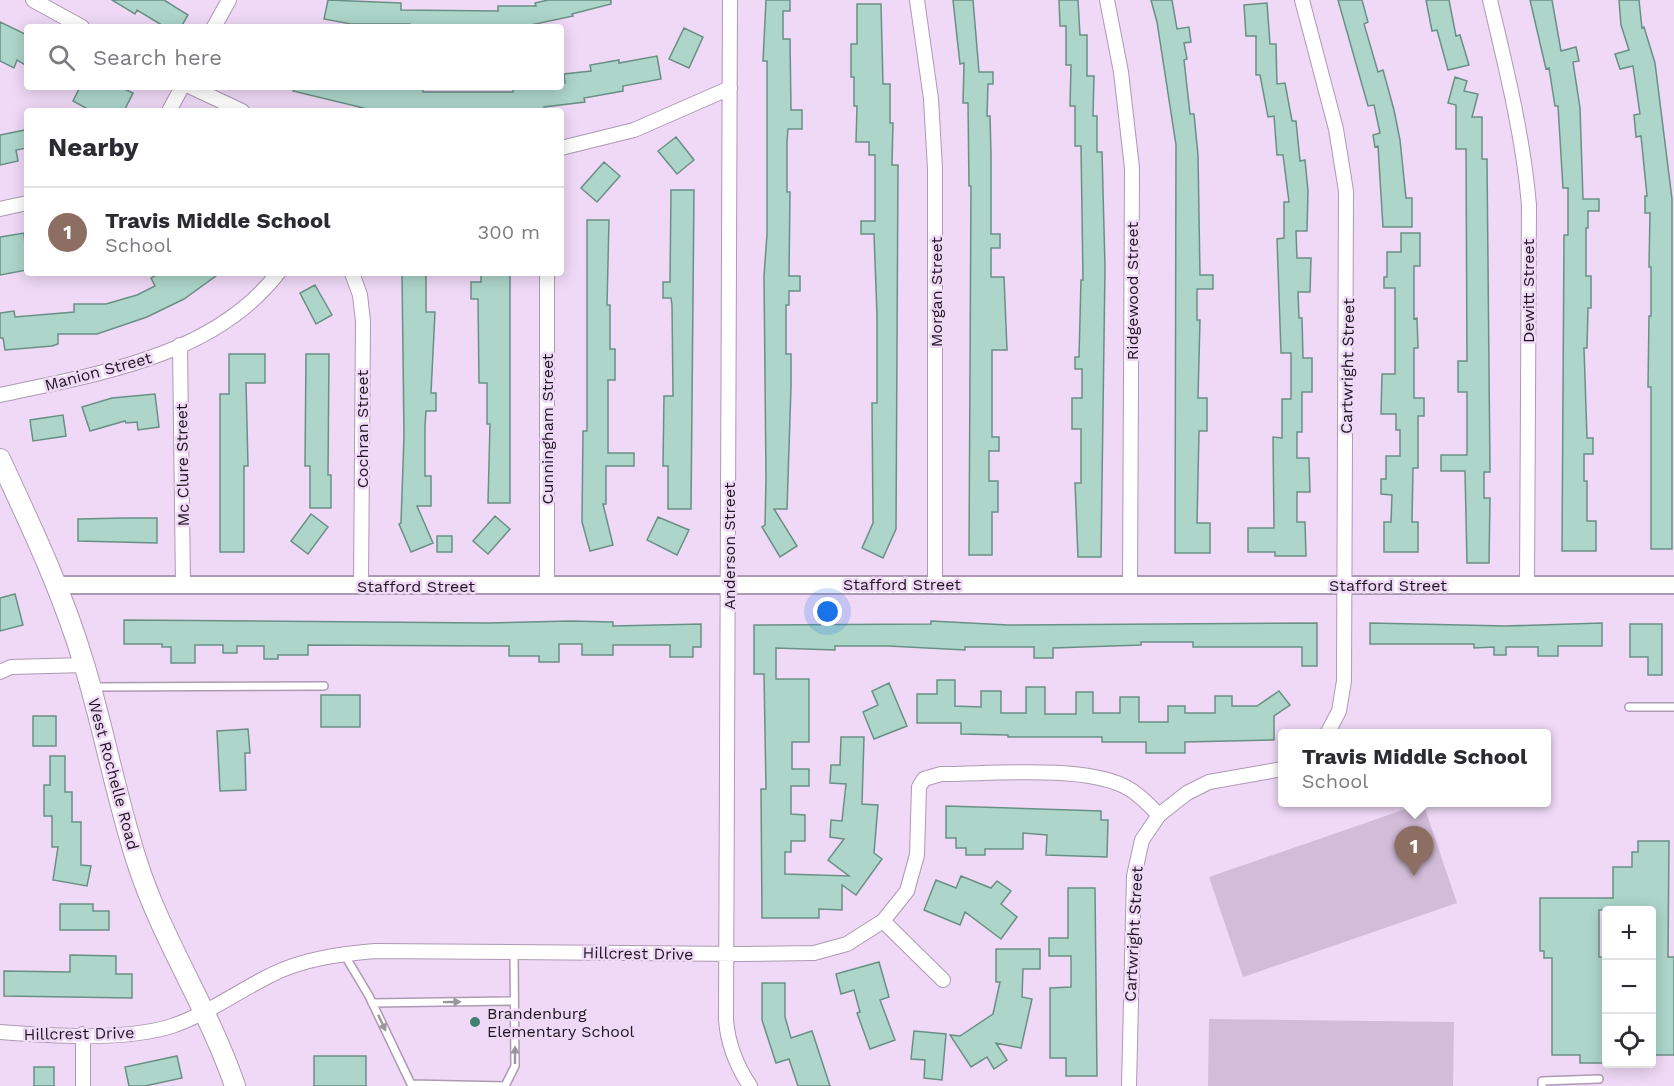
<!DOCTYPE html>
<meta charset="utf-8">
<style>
:root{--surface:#fff;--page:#f2f2f3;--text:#2b2b33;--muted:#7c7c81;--line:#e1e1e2;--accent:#1a73e8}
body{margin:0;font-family:"Work Sans",sans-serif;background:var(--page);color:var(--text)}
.controls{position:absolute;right:18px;bottom:18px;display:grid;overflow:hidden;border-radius:6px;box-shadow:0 3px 15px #0003}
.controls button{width:54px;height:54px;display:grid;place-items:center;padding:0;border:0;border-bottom:2px solid var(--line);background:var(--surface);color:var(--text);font:30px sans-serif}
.you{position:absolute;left:828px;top:612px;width:21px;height:21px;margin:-15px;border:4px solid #fff;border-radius:50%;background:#1a73e8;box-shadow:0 0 0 9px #1a73e833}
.badge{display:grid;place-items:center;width:39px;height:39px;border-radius:50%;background:var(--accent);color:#fff;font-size:20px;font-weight:700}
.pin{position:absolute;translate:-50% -50px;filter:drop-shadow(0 2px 3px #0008)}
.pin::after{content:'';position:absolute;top:32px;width:21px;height:18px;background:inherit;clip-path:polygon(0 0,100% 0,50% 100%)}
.popup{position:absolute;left:1278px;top:729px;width:273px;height:78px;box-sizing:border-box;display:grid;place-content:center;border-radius:6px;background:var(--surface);filter:drop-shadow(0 2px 4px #0005);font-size:20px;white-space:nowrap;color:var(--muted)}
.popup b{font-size:22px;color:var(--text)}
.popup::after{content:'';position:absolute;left:50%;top:100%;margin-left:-12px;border:12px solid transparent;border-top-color:var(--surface)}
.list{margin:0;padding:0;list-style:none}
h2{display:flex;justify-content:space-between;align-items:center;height:78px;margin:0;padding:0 24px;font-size:26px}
h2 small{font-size:20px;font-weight:400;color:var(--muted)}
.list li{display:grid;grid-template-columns:39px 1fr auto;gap:18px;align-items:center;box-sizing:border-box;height:90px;padding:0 24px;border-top:2px solid var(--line)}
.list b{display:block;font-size:22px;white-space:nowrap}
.list p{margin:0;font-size:20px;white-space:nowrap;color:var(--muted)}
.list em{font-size:20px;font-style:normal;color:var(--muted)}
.icon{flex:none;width:33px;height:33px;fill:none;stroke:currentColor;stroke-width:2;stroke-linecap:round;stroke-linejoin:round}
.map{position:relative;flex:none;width:1674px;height:1086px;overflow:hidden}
.search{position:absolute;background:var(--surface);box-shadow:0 3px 15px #0003;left:24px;top:24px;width:540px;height:66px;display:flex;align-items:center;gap:15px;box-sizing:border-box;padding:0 21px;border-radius:6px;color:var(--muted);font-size:22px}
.panel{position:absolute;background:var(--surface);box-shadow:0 3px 15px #0003;left:24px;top:108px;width:540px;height:168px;border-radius:6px}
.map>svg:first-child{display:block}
</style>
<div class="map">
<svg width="1674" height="1086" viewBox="0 0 1674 1086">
<rect width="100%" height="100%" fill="#efd9f6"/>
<path fill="#d2bcd8" d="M1423,803L1457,903L1243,977L1209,877Z
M1209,1019L1454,1022L1453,1086H1208Z"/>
<path fill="#add5c9" stroke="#6a9085" stroke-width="1.5" d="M112,0H164L188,15L181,27H165L137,10L135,14Z
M328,0L401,3V10L498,11V6H536L535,3L548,0H611V4L572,14L573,16L526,26L410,27V24H351L324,19Z
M766,0H790V11H783V39H790L791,110H802V129H788L787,142V192H790L789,276H800V291H789V305H786V354H791V387L787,509H774L797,546L780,557L762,527L765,525L766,478L764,276L767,234V61H763Z
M953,0H973L979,72H993V84H988L987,116H990L991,155V234H1000V248H991V277H1004L1007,350H992V437H999V451H989V481H998V512H992V555H969L971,186H969L968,103H963L964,63L960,64Z
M1059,0H1078L1080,35H1087V76H1094L1093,116H1097V152H1102L1105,267L1101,557H1078L1075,483H1081V429H1072V398H1082V369H1075V357H1079L1081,280H1083L1081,146H1075V106H1070L1071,65H1066V26H1060Z
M1151,0H1172L1177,29L1189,27L1191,42L1184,43L1187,59L1184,60L1190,114H1194L1198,155L1200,275H1213V289H1197V320H1200L1198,398H1207V431H1199L1197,523H1210V553H1175L1176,145L1157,22Z
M1338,0H1362L1368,22L1364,24L1378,72L1383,70L1394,110L1400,140L1406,198H1412V227H1383L1378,146L1375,147L1373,135L1380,133L1374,105L1368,106Z
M1426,0H1449L1456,36L1460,35L1469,65L1448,70L1437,30L1432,31Z
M1530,0H1552L1561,51L1576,47L1579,61L1573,62L1580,108L1583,199H1599V211H1588V228H1586V276H1591V308H1588L1587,348H1584L1587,438H1593V454H1584V481H1587V521H1596V551H1562L1564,235H1568V188H1563L1558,106H1555L1549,68L1546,69Z
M1619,0H1639L1642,28L1644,27L1655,63L1672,199V549H1651V387H1648L1649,316H1651V267H1649L1650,213H1645V196H1647L1641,136L1636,137L1634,115L1640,114L1633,66L1620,69L1615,54L1629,50L1621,25Z
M1267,3L1270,44H1276L1277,84L1285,83L1292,121H1296L1300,161L1305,160L1308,191L1307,231H1296L1297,258H1311L1310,292H1298L1299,318H1302L1303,358H1312V392H1302V432H1297V458H1309L1310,492H1297V522H1305L1306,556H1275V552H1248V528H1274L1273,437L1282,438V399H1291V353H1281L1277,239L1284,238V202H1289L1283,155H1277L1274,116L1268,117L1260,75H1256V36H1246L1244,5Z
M857,4H881L883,84H890V123H893L892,165H898L896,529L883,558L862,548L873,523L872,403H877V315L874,234H861V221H875V155H869V142H856L857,106H854V77H851V44H857Z
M0,22L27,35V66L17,60L14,68L0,61Z
M684,28L703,37L689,68L669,59Z
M657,56L661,79L623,86V91L584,98L585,102L544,107V111H376L293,91L294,87H423V92H513V89L527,87H561V84L565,83L564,74L591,71L590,65L619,60V63Z
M1455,77L1467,81L1464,91L1478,94L1472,117H1482V159H1487L1490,472H1484V498H1490L1489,563H1467L1465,471H1441V455H1467V392H1458V361H1467L1466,149H1456V105L1448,103Z
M80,87H120L133,93L124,111H91L73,101Z
M25,130L27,148L16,150L18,161L0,165V135Z
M676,137L694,160L677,174L658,151Z
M604,162L620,176L597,202L581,188Z
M671,190H694L691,509H668V466H663L664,396H673L672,305L671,298H663V282H670Z
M587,220H609L607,305H610V349H615V380H608V453H634V466H606V504H603L613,545L590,551L582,522L583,431H587Z
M24,233L27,270L0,275V237Z
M1401,233H1420V266H1414V319L1417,318L1418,348H1414V398H1424V416H1418V468H1413L1412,522H1418V552H1384V522H1391L1392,495L1381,494V479H1386V456H1400V430H1396V414H1381L1382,374H1395V288H1384V277H1387V252H1401Z
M160,273H220L184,299L147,317L97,334H58V344L52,346L5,350L3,338H0V313L14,311L15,317L74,312V304H106L137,295L155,286L151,278Z
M402,273H426V312H435L431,393H436V411H426L425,426V476H431V506H417L433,543L411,552L399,524L401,523L404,436Z
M481,273H510V503H488L490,424H487V383H479L478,299H471V282H481Z
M315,285L332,315L316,324L300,293Z
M229,354H265V383H246L248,466H244V552H220V394H229Z
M306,354H329L328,475H331V508H310V466H305Z
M155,394L159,427L138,430L137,422L126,423L125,421L90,431L82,407L112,398Z
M63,415L66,436L33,441L30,420Z
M311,514L328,527L308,554L291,541Z
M495,516L510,529L488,554L473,541Z
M658,517L689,530L677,555L647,540Z
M125,518H157V543L78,541V519Z
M437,536H452V552H437Z
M15,594L23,625L0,631V598Z
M124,620L487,623L571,621L613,622V626L701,624V647H693V657H670V645H613V655H582V644H559V662H539V656H509V646H497L308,645V655H278V659H264V646H237V653H223V645H195V663H171V647H162V644H124Z
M931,621L1008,625L1317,623V666H1302V647H1193V642H1141V645L1053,648V658H1034V647H965V650L888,646H835V650L776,648V679H809V742H792V769H809V786H791V814L805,815V841H791V852H785V874L849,876L828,860L844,839L830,837L831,820L842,821L846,784L830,783L831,765H840L841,737H864L862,804L878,805L874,853L882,859L856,895L842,885V910L819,909V918H762L761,789H766L764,674H754V625L931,624Z
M1370,623L1506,626L1602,623V646H1558V656H1538V647H1506V655H1494V647L1474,648V644H1370Z
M1630,624H1662V675H1648V657H1630Z
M937,680H955V706L981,707V691H1001V713H1026V687H1045V714H1076V692H1093V713H1120V697H1139V722H1168V706H1185V713H1215V696H1232V706H1257L1279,691L1290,705L1274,716V740L1185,742V753H1146V742H1102V737H1008V735L961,734V723H917V694H937Z
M889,683L907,726L874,739L863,712L878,705L872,691Z
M321,695H360V727H321Z
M33,716H56V746H33Z
M248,729L250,753H245L246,790L220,791L217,731Z
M50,756H65V792H72V822H81V865L91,866L87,886L53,880L58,847H52V816H44V785H50Z
M946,806L1101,811V820H1108L1107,857L1046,855L1047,835L1023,833V849H985V855H966V848H956V838H946Z
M1638,841H1669L1668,957H1674V1055H1652V910H1599V957H1606V1063H1580V1055H1552V958H1544V951H1540V898H1613V867H1632V852H1638Z
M961,876L991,888L997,881L1011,891L1001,904L1017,917L1001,939L965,912L960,925L924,910L936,880L956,888Z
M1068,888H1095L1097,1076H1066V1058H1050V988L1071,987V956H1049V938H1068Z
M60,904H93V911H109V930H60Z
M996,949H1040V969H1023L1022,997L1032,999L1021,1048L996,1043L1007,1060L994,1069L987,1057L971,1067L950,1035L960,1036L993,1014L1000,982H996Z
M70,955L116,956V974H132V998L4,996V971L70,972Z
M879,962L889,997L880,1000L895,1040L870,1049L857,1013L860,1012L854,990L841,994L836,974Z
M762,983H785V1017L791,1038L812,1031L830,1086H798L789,1059L776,1063L762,1020Z
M914,1031L946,1034L942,1080L924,1078L925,1060L911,1059Z
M177,1056L182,1078L145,1086H129L125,1067Z
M314,1056H366V1086H314Z
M34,1067H54V1086H34Z"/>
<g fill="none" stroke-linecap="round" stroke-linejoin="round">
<g stroke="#ae99b4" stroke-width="10">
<path id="service" d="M93,687L324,686
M1629,707H1674
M344,954L369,996L411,1084L505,1086L515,1066L514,952
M372,1003L514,1001
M1542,1086V1081L1599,1079"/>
</g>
<g stroke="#ae99b4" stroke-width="16">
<path id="minor" d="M33,0L82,27
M730,0L726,1020C728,1045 736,1065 750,1086
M917,0L931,99L935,169V585
M1107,0L1121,72L1132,168L1130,585
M1302,0L1336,129L1346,191L1344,681L1339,711L1327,734
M1490,0C1506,68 1523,135 1529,205L1527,585
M214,27L229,0
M191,87L242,111
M169,111L182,87
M561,148L634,130L730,88
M0,209L27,203
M352,273L360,295L363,321L361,586
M180,345L183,585
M0,395C97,374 213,357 278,273
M547,585V273
M0,672L11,667L85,665
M883,921L943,980
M0,1032C50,1036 125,1041 172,1026C207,1014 237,992 269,976C301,959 340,954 375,951L742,954L814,953L847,944L883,921L907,891L917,855L919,787L924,779L941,774C991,774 1080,765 1124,786C1138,793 1148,804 1159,815
M83,1086V1034
M1129,1086L1134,876L1142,840L1159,815L1187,793L1209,782L1282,769"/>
</g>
<g stroke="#ae99b4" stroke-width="20">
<path id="tertiary" d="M58,585H1674"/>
</g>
<g stroke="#ae99b4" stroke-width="22">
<path id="secondary" d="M0,459C31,526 63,593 84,664C104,729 116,797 137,862C162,940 209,1009 235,1086"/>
</g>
<use href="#service" stroke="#fff" stroke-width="7"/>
<use href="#minor" stroke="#fff" stroke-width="14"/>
<use href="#tertiary" stroke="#fff" stroke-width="16"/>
<use href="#secondary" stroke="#fff" stroke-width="20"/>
</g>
<defs><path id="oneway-solid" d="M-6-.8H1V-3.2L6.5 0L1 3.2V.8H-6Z" transform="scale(1.5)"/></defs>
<g fill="#9a969b">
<use href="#oneway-solid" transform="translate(452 1002) rotate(-1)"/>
<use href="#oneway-solid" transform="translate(382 1023) rotate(65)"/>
<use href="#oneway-solid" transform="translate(515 1055) rotate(-90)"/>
</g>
<circle fill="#418171" stroke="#efd9f6" stroke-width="2" cx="475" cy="1022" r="6"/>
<g text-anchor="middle" stroke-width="5" stroke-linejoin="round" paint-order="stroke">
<g font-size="16" fill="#1e1620" stroke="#efd9f6">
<text transform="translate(1132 291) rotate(-90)" y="6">Ridgewood Street</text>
<text transform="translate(1528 291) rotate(-90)" y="6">Dewitt Street</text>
<text transform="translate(936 292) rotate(-90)" y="6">Morgan Street</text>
<text transform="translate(1347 366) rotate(-89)" y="6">Cartwright Street</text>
<text transform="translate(98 371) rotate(-15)" y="6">Manion Street</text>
<text transform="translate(362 429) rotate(-90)" y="6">Cochran Street</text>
<text transform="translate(547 429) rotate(-90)" y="6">Cunningham Street</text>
<text transform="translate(182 465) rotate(-91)" y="6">Mc Clure Street</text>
<text transform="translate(729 546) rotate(-90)" y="6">Anderson Street</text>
<text x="902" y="590">Stafford Street</text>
<text x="1388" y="591">Stafford Street</text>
<text x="416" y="592">Stafford Street</text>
<text transform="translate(114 774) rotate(75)" y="6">West Rochelle Road</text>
<text transform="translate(1133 934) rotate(-87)" y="6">Cartwright Street</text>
<text transform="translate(638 953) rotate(1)" y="6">Hillcrest Drive</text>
<text transform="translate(79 1033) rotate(-1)" y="6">Hillcrest Drive</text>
</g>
<g font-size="16" fill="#1e1620" stroke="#efd9f6" text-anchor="start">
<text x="487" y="1019">Brandenburg<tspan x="487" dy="18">Elementary School</tspan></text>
</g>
</g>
</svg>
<div class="controls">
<button>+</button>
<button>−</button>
<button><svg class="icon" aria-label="locate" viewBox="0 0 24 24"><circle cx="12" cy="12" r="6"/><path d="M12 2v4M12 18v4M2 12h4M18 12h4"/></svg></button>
</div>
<div class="you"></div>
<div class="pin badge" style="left:1414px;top:876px;background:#8d6e63">1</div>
<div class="popup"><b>Travis Middle School</b>School</div>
<div class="search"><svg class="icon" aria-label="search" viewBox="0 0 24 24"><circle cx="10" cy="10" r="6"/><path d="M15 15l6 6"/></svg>Search here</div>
<section class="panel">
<h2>Nearby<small></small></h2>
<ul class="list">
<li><span class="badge" style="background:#8d6e63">1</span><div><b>Travis Middle School</b><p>School</p></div><em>300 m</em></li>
</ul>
</section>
</div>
